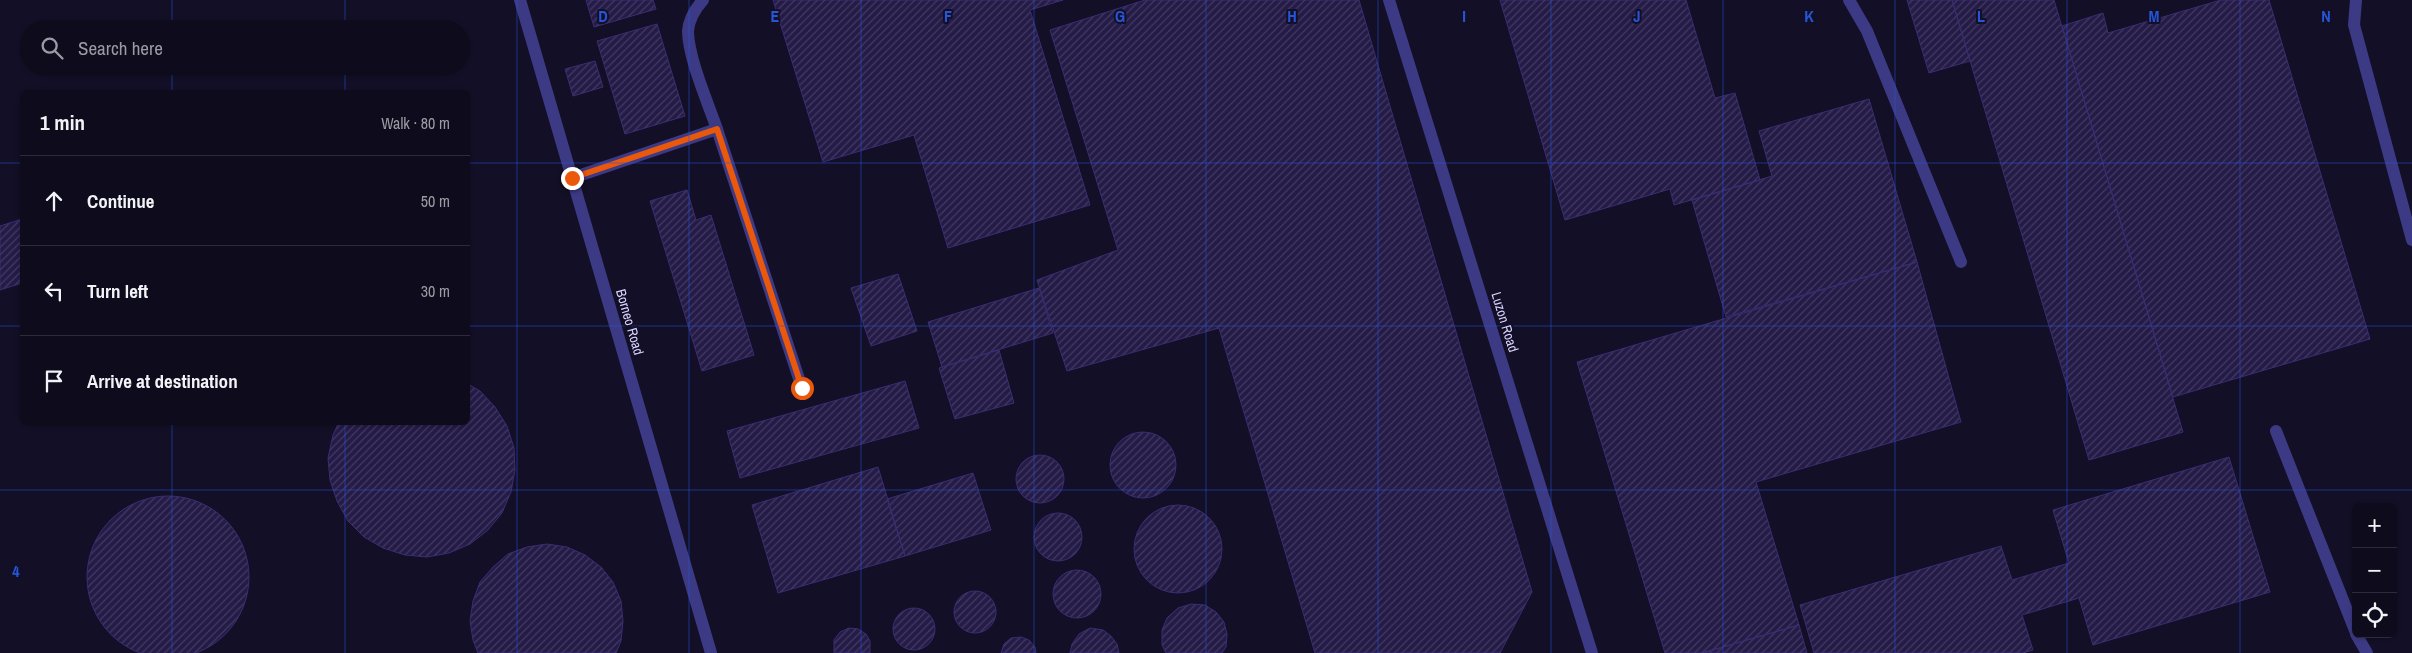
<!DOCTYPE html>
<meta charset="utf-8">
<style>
:root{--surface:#0e0b1c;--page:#171425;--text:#f1f3f6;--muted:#9b9ba3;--line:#2e2b3b}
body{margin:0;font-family:"Archivo Narrow",sans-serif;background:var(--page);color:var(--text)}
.controls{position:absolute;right:15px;bottom:15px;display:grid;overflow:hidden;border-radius:8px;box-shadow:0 1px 4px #0004}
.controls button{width:45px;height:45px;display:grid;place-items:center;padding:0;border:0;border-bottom:1px solid var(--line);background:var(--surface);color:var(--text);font:25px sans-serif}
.stop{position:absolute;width:15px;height:15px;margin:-11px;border:4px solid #ea580c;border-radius:50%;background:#fff}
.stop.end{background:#ea580c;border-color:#fff;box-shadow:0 1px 5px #0008}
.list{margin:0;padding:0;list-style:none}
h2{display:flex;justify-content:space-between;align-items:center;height:65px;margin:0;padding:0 20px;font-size:21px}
h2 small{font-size:16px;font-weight:400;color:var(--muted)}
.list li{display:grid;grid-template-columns:32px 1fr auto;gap:15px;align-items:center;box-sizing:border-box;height:90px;padding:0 20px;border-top:1px solid var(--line)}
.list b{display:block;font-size:19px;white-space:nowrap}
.list em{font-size:16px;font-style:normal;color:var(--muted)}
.icon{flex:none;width:28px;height:28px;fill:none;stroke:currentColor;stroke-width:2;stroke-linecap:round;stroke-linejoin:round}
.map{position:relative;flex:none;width:2412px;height:653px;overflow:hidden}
.search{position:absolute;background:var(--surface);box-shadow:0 1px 4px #0004;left:20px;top:20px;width:450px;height:55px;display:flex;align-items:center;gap:12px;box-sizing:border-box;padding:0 18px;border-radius:28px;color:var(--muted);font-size:19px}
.panel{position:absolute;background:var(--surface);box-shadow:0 1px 4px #0004;left:20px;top:90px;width:450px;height:335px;border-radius:8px}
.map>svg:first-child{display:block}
</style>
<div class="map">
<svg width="2412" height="653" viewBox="0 0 2412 653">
<defs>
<pattern id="building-hatch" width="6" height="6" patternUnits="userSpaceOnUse" patternTransform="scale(1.25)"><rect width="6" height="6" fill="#241b47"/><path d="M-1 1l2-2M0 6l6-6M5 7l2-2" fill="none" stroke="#433b63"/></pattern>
</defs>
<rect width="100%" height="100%" fill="#130f26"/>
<path fill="url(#building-hatch)" stroke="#3b2d73" d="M586,0H653L656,9L594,27Z
M773,0H1063L1030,10L1090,205L948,248L914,135L823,162Z
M1145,0H1359L1532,592L1500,653H1315L1219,328L1067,371L1037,280L1118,250L1050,30Z
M1500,0H1686L1715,98L1735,93L1760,180L1674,205L1670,189L1565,220Z
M1907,0H1952L1970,61L1929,73Z
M1952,0H2054L2183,432L2089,460Z
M2221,0H2269L2370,339L2173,397L2062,26L2103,13L2108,33Z
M657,24L685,116L625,134L597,41Z
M595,61L603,87L573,96L565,69Z
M1869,99L1917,262L1726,317L1692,200L1772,176L1759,131Z
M687,190L696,220L711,215L754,355L702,371L650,201Z
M22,219V283L0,290V226Z
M1917,262L1961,422L1756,482L1799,625L1702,653H1665L1577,362Z
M898,274L917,331L871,346L851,288Z
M1039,288L1053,333L942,367L928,322Z
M999,350L1014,403L955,419L939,368Z
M905,381L919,428L740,478L727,431Z
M468,384L480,391L495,407L507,426L514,448L515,470L511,492L502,513L488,530L470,544L449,553L427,557L405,555L383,548L364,537L348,521L337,501L330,480L328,458L333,435L339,422H468Z
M1110 465a33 33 0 1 1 66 0a33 33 0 1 1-66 0Z
M1016 479a24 24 0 1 1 48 0a24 24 0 1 1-48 0Z
M2229,457L2270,592L2093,645L2079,598L2022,615L2033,650L2023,653H1814L1800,605L2001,546L2012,580L2069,563L2053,510Z
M878,467L905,556L778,593L752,505Z
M973,473L991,530L905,556L887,499Z
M87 577a81 81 0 1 1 162 0a81 81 0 1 1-162 0Z
M1134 549a44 44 0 1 1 88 0a44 44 0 1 1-88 0Z
M1034 537a24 24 0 1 1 48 0a24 24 0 1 1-48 0Z
M547,544L567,547L585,555L601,567L613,582L621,601L623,621L621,641L616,653H478L473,640L470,621L473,601L480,582L493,567L508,554L527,547Z
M1053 594a24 24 0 1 1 48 0a24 24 0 1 1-48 0Z
M954 612a21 21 0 1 1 42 0a21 21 0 1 1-42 0Z
M1191,604L1205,605L1216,612L1224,622L1227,634L1226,647L1222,653H1166L1162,645V630L1167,618L1178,608Z
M893 629a21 21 0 1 1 42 0a21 21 0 1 1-42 0Z
M1799,625L1807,653H1702Z
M849,628L858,629L866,634L870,641V653H834V640L840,632Z
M1090,628L1103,630L1111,636L1117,644L1119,653H1070L1072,644L1079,634Z
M1021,637L1029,640L1035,647L1036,653H1001L1004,644L1011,638Z"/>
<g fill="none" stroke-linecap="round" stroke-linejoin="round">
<path stroke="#3d3a85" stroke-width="12" d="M520,0L711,653
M1389,0L1592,653
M1849,0L1867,31L1961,262
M2356,0L2354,25L2412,240
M717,129L802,388
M572,178L717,129C708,103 688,57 688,31C689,19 695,9 703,0
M2276,431L2356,633
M2356,634L2367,653"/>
</g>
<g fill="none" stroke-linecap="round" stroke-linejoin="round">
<path stroke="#ea580c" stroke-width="6" d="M572,178L717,129L802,388"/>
</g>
<path fill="none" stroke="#2655da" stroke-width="1" stroke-opacity="0.55" d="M172,0V29M345,0V29M517,0V653M689,0V653M861,0V653M1034,0V653M1206,0V653M1378,0V653M1551,0V653M1723,0V653M1895,0V653M2067,0V653M2240,0V653M172,66V92M345,66V92M0,163H22M468,163H2412M0,326H22M468,326H2412M172,422V653M345,422V653M0,490H2412"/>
<g text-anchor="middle" stroke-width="4" stroke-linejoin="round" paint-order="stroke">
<g font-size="14" fill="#d9d4ff" stroke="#130f26">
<text transform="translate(630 322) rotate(74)" y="5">Borneo Road</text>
<text transform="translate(1505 322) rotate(73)" y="5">Luzon Road</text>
</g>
</g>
<g font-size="16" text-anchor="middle" font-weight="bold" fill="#2655da" stroke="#130f26" stroke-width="4" stroke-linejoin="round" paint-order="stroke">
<text x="603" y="22">D</text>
<text x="775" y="22">E</text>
<text x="948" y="22">F</text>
<text x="1120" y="22">G</text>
<text x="1292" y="22">H</text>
<text x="1464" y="22">I</text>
<text x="1637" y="22">J</text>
<text x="1809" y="22">K</text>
<text x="1981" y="22">L</text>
<text x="2154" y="22">M</text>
<text x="2326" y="22">N</text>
<text x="16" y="577">4</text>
</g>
</svg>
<div class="controls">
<button>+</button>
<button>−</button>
<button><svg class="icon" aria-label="locate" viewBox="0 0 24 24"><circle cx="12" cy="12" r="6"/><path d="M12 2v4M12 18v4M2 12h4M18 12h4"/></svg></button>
</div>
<div class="stop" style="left:802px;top:388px"></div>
<div class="stop end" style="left:572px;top:178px"></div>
<div class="search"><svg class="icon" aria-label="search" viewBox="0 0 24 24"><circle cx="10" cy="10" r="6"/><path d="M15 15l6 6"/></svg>Search here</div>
<section class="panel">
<h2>1 min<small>Walk · 80 m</small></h2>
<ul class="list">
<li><svg class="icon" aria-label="ahead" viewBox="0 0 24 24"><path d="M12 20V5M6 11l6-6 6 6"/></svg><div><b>Continue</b></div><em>50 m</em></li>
<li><svg class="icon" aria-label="left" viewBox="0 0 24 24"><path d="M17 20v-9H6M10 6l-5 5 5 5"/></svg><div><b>Turn left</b></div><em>30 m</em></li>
<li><svg class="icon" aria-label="arrive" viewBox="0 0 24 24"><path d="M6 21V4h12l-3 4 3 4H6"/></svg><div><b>Arrive at destination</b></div></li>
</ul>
</section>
</div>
